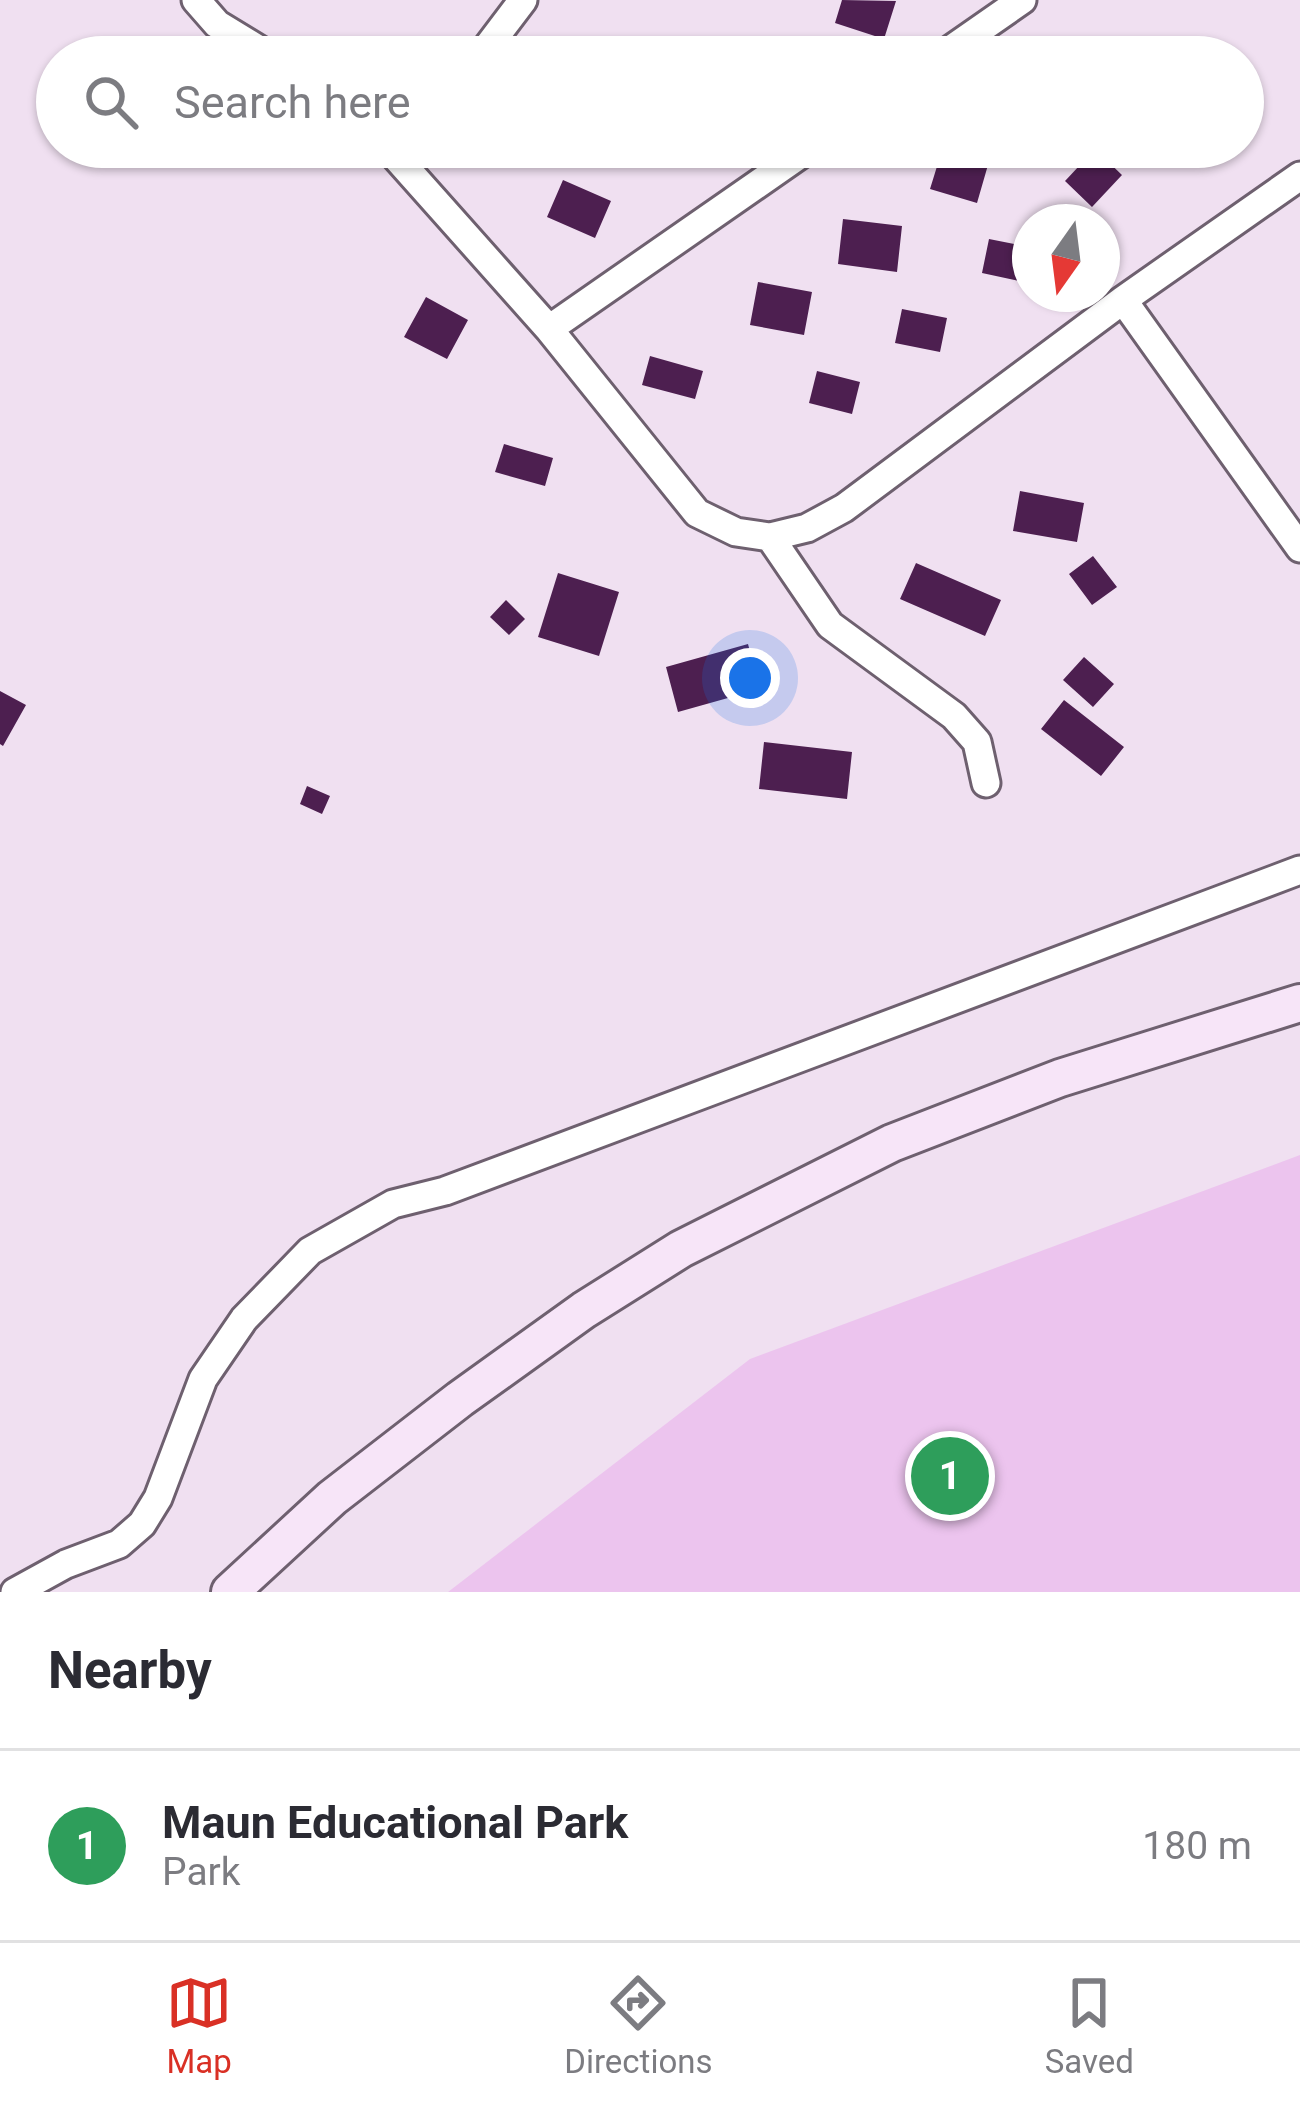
<!DOCTYPE html>
<style>
:root{--surface:#fff;--page:#f2f2f3;--text:#2b2b33;--muted:#7c7c81;--line:#e1e1e2;--accent:#d93025}
body{margin:0;font-family:Roboto,sans-serif;background:var(--page);color:var(--text)}
.compass{position:absolute;left:1012px;top:204px;width:108px;height:108px;border-radius:50%;background:var(--surface);box-shadow:0 3px 9px #0004;rotate:194deg}
.you{position:absolute;left:750px;top:678px;width:42px;height:42px;margin:-30px;border:9px solid #fff;border-radius:50%;background:#1a73e8;box-shadow:0 0 0 18px #1a73e833}
.badge{display:grid;place-items:center;width:78px;height:78px;border-radius:50%;background:var(--accent);color:#fff;font-size:39px;font-weight:700}
.pin{position:absolute;translate:-50% -50%;border:6px solid #fff;box-shadow:0 3px 12px #0006}
.list{margin:0;padding:0;list-style:none}
h2{display:flex;justify-content:space-between;align-items:center;height:156px;margin:0;padding:0 48px;font-size:51px}
h2 small{font-size:39px;font-weight:400;color:var(--muted)}
.list li{display:grid;grid-template-columns:78px 1fr auto;gap:36px;align-items:center;box-sizing:border-box;height:192px;padding:0 48px;border-top:3px solid var(--line)}
.list b{display:block;font-size:45px;white-space:nowrap}
.list p{margin:0;font-size:39px;white-space:nowrap;color:var(--muted)}
.list em{font-size:39px;font-style:normal;color:var(--muted)}
.icon{flex:none;width:66px;height:66px;fill:none;stroke:currentColor;stroke-width:2;stroke-linecap:round;stroke-linejoin:round}
.map{position:relative;flex:none;width:1300px;height:1592px;overflow:hidden}
.search{position:absolute;background:var(--surface);box-shadow:0 3px 9px #0004;left:36px;right:36px;top:36px;height:132px;display:flex;align-items:center;gap:30px;box-sizing:border-box;padding:0 42px;border-radius:66px;color:var(--muted);font-size:45px}
.sheet{height:348px;background:var(--surface)}
nav{display:flex;justify-content:space-around;align-items:center;box-sizing:border-box;height:168px;border-top:3px solid var(--line);background:var(--surface);font-size:33px;color:var(--muted)}
nav a{display:grid;justify-items:center;gap:6px}
nav .on{color:var(--accent)}
.map>svg:first-child{display:block}
</style>
<div class="map">
<svg width="1300" height="1592" viewBox="0 0 1300 1592">
<rect width="100%" height="100%" fill="#f0e0f1"/>
<path fill="#ecc4ee" d="M1300,1155V1592H448L750,1359Z"/>
<path fill="#4d1f50" d="M842,0L896,1L884,39L835,23Z
M734,46L768,56V57H731Z
M651,147H714L711,162Z
M943,147H954L990,158L977,203L930,189Z
M1095,149L1122,175L1092,207L1065,181Z
M563,180L611,201L595,238L547,217Z
M843,219L902,226L897,272L838,264Z
M989,239L1030,247L1028,283L982,273Z
M758,282L812,292L804,335L750,325Z
M426,297L468,320L447,359L404,337Z
M902,309L947,318L940,352L895,343Z
M650,356L703,371L695,399L642,385Z
M817,371L860,382L852,414L809,403Z
M504,444L553,458L545,486L495,472Z
M1020,491L1084,503L1077,542L1013,531Z
M1093,556L1117,587L1092,605L1069,574Z
M916,563L1001,600L985,636L900,599Z
M558,573L619,592L599,656L538,637Z
M506,600L525,619L509,635L490,617Z
M748,644L760,689L678,712L666,667Z
M1084,657L1114,684L1093,707L1063,680Z
M0,691L26,705L3,746L0,744Z
M1064,700L1124,747L1101,776L1041,729Z
M764,742L852,752L847,799L759,789Z
M307,786L330,796L322,814L300,804Z"/>
<g fill="none" stroke-linecap="round" stroke-linejoin="round">
<g stroke="#6e606f" stroke-width="33">
<path id="street" d="M196,0L217,24L271,57
M480,57L523,0
M940,57L1022,0
M387,147L549,329L697,513L736,532L770,537L807,528L844,508L1123,300L1300,176
M1123,300L1300,548
M549,329L811,147
M770,537L830,625L954,716L977,742L986,783
M15,1592L66,1564L119,1544L142,1524L158,1498L203,1379L244,1319L310,1251L393,1204L445,1191L1300,870"/>
</g>
<g stroke="#6e606f" stroke-width="42">
<path id="secondary" d="M230,1592L332,1498L460,1399L584,1310L681,1249L892,1143L1060,1078L1300,1003"/>
</g>
<use href="#street" stroke="#fff" stroke-width="27"/>
<use href="#secondary" stroke="#f7e5f8" stroke-width="36"/>
</g>
</svg>
<svg class="compass" viewBox="-18 -18 36 36"><path d="M0-13l5 13h-10z" fill="#e53935"/><path d="M0 13l5-13h-10z" fill="#7c7c81"/></svg>
<div class="you"></div>
<div class="pin badge" style="left:950px;top:1476px;background:#2e9e5b">1</div>
<div class="search"><svg class="icon" aria-label="search" viewBox="0 0 24 24"><circle cx="10" cy="10" r="6"/><path d="M15 15l6 6"/></svg>Search here</div>
</div>
<section class="sheet">
<h2>Nearby<small></small></h2>
<ul class="list">
<li><span class="badge" style="background:#2e9e5b">1</span><div><b>Maun Educational Park</b><p>Park</p></div><em>180 m</em></li>
</ul>
</section>
<nav>
<a class="on"><svg class="icon" aria-label="map" viewBox="0 0 24 24"><path d="M3 6l6-2 6 2 6-2v14l-6 2-6-2-6 2zM9 4v14M15 6v14"/></svg>Map</a>
<a><svg class="icon" aria-label="directions" viewBox="0 0 24 24"><path d="M12 3l9 9-9 9-9-9zM9 14v-3h6M13 9l2 2-2 2"/></svg>Directions</a>
<a><svg class="icon" aria-label="saved" viewBox="0 0 24 24"><path d="M7 4h10v16l-5-4-5 4z"/></svg>Saved</a>
</nav>
